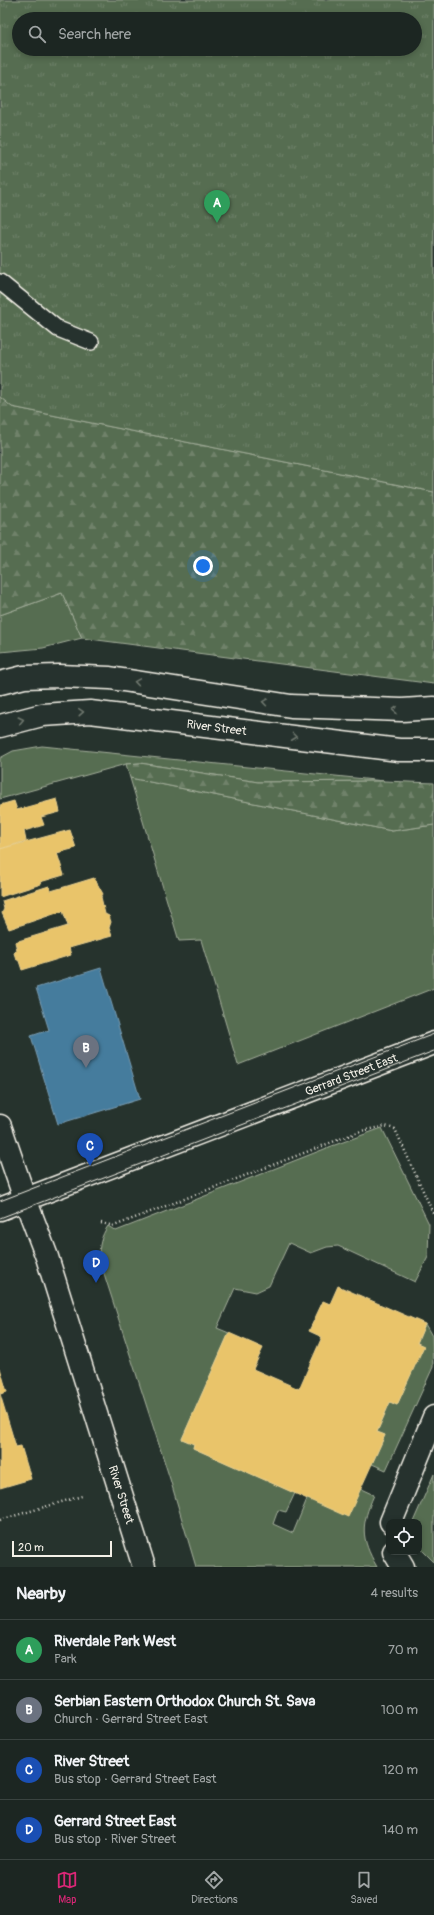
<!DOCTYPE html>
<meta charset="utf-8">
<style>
:root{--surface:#1c2622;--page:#252e2a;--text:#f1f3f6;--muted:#a0a5a5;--line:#3a4340;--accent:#db2777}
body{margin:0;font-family:Pangolin,sans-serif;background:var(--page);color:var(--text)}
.controls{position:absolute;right:12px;bottom:12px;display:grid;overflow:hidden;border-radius:8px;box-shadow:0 2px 6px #0003}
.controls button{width:36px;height:36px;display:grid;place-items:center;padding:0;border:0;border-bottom:1px solid var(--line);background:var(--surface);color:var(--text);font:20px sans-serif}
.scale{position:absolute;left:12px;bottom:10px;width:100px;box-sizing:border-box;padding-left:4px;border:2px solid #f4f1e8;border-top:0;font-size:11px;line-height:14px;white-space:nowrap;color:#f4f1e8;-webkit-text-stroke:3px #26332d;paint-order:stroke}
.you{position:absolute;left:203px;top:566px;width:14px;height:14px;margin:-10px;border:3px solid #fff;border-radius:50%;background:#1a73e8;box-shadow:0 0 0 6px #1a73e833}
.badge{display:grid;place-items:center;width:26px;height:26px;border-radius:50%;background:var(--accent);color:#fff;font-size:13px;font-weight:700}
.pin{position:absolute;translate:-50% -33px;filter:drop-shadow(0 1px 2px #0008)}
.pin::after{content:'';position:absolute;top:21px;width:14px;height:12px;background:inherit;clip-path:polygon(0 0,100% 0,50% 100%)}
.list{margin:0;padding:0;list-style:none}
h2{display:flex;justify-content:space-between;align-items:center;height:52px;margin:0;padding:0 16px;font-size:17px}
h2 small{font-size:13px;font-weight:400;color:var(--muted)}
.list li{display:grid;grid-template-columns:26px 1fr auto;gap:12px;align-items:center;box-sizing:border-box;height:60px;padding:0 16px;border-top:1px solid var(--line)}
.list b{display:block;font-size:15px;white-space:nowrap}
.list p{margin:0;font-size:13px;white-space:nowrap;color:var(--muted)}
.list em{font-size:13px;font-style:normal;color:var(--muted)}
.icon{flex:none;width:22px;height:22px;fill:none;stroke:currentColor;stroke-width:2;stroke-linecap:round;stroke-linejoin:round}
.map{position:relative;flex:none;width:434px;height:1567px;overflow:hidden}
.search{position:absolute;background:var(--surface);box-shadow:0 2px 6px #0003;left:12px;right:12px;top:12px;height:44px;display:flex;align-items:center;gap:10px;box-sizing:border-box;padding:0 14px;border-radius:22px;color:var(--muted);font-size:15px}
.sheet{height:292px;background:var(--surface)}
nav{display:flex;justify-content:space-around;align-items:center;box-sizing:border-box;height:56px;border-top:1px solid var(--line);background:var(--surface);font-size:11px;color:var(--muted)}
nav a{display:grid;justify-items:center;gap:2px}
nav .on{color:var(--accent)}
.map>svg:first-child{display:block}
</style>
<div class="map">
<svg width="434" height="1567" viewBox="0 0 434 1567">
<defs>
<pattern id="forest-firs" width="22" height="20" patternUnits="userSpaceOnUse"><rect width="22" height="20" fill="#566d51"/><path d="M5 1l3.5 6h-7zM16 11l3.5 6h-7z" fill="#6f826a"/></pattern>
<pattern id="park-tufts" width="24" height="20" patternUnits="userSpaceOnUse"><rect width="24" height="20" fill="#566d51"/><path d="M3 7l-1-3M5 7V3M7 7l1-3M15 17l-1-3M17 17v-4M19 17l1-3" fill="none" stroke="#6f826a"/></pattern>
</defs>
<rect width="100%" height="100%" fill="#26332d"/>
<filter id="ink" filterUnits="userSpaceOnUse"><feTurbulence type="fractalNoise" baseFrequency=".025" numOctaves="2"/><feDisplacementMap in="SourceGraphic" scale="8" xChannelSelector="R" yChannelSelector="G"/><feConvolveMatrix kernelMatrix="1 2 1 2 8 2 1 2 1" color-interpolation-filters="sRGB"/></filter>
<g filter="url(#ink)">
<path fill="#566d51" stroke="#a5af9c" d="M62,593L82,638L43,648L0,652V615Z
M42,746L384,781L258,782L140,763L126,764L0,799V758L13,751Z
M130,778L392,831L434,825V988L238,1065L201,940L179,941Z
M382,1128L429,1224L428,1257L415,1282L338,1246L327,1247L311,1253L289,1243L269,1286L256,1292L235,1288L217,1328L229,1333L182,1439L194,1444L193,1448L295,1493L286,1512L278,1510L273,1524L293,1533L307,1499L361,1489L374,1495C361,1525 360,1537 377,1567H196L170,1479L99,1258C99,1246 101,1236 108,1226L116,1231L332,1146Z
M425,1324L432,1336L433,1367L386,1470L372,1464L385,1435L377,1432L390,1402L397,1405L423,1346L417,1343Z
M434,1474V1562L419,1547V1522H413Z"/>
<path fill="url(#forest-firs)" stroke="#a5af9c" d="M0,397L12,407L434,492V684L82,638L62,593L0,615Z
M140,763L258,782L384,781L434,783V825L392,831L130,778L126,764Z"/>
<path fill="url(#park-tufts)" stroke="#a5af9c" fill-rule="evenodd" d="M0,0H434V492L12,407L0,397ZM19,19H415V49H19Z"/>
<path fill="#e9c46a" stroke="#ecd290" d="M57,799L60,812L41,817L44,825L24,831L26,841L0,849V805L14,801L17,810Z
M70,830L76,848L57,853L64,875L40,882L41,884L0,897V849Z
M94,878L103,894L101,897L105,914L109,916L111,922L109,928L112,936L69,948L71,955L22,970L19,961L16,959L14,953L17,950L15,942L68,926L63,911L9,929L2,913L4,909L2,901L49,886L51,891Z
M338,1286L425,1324L417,1343L424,1346L397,1405L390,1402L377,1432L385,1435L348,1517L193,1448L194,1444L182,1439L229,1333L263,1348L253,1369L299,1389L322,1337L309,1331L323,1301L330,1304Z
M0,1368L7,1392L0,1394L16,1447L21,1446L31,1479L0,1488Z"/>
<path fill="#457b9d" stroke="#7a9eb4" d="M101,968L140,1099L58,1124L31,1036L49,1030L36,988Z"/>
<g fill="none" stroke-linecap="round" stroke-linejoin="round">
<g stroke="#f4f1e8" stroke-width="18">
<path id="service" d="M0,282L58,329L91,342"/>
</g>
<g stroke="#f4f1e8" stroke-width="25">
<path id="minor" d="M391,1522L434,1417
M394,1552L403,1567"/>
</g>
<g stroke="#f4f1e8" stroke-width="25">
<g id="tertiary">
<path id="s1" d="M25,1199L47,1257L144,1567"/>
</g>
</g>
<g stroke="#f4f1e8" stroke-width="25">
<g id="secondary">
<path d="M0,683L24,677L59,676L110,678L291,706L402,710L434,708"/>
<path id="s2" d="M0,726L42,715L90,712L399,750H434"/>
<path d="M0,1126L25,1199"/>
<path id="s3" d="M0,1209L434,1043"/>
</g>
</g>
<path stroke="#f4f1e8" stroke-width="2.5" stroke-dasharray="1 3" stroke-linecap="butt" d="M101,1223L114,1226L361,1131L385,1126L395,1129L434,1215
M0,1520L82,1496"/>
<use href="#service" stroke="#26332d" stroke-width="15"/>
<use href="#minor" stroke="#26332d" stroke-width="22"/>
<use href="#tertiary" stroke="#26332d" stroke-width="22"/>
<use href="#secondary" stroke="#26332d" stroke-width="22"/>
<path stroke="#f4f1e8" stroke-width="1" d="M0,1201L434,1034
M0,1218L434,1051"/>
</g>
<defs><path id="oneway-chevron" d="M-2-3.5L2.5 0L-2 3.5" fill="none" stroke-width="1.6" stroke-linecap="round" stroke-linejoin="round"/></defs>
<g stroke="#6e766e">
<use href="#oneway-chevron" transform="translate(137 682) rotate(-171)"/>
<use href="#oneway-chevron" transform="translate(265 702) rotate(-171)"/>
<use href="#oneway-chevron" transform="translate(395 710) rotate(-178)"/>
<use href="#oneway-chevron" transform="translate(81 712) rotate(-4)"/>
<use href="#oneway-chevron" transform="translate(21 720) rotate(-13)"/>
<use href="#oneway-chevron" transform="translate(294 737) rotate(7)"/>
</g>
</g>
<g text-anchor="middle" stroke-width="4" stroke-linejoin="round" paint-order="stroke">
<g font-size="12" fill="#f4f1e8" stroke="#26332d">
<text dy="4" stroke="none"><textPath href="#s2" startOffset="219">River Street</textPath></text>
<text dy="4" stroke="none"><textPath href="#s3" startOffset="376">Gerrard Street East</textPath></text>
<text dy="4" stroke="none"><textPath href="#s1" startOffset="311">River Street</textPath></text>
</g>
</g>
</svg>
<div class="controls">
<button><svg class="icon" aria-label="locate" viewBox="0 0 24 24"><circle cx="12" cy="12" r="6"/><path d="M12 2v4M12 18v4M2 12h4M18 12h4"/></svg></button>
</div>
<div class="scale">20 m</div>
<div class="you"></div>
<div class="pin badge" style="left:217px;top:223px;background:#2e9e5b">A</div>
<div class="pin badge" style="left:86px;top:1068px;background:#6b7280">B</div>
<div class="pin badge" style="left:90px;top:1166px;background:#1a4fb4">C</div>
<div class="pin badge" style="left:96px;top:1283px;background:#1a4fb4">D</div>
<div class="search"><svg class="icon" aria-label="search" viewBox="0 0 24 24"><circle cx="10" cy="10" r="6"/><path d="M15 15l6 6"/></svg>Search here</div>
</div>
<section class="sheet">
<h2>Nearby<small>4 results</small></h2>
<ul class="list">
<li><span class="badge" style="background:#2e9e5b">A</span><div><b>Riverdale Park West</b><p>Park</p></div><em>70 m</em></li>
<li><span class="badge" style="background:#6b7280">B</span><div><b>Serbian Eastern Orthodox Church St. Sava</b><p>Church · Gerrard Street East</p></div><em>100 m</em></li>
<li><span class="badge" style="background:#1a4fb4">C</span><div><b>River Street</b><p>Bus stop · Gerrard Street East</p></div><em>120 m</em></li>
<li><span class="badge" style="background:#1a4fb4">D</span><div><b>Gerrard Street East</b><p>Bus stop · River Street</p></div><em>140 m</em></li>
</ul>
</section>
<nav>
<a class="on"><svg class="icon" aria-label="map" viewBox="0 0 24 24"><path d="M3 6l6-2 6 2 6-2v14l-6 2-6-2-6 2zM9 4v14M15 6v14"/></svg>Map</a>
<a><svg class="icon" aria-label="directions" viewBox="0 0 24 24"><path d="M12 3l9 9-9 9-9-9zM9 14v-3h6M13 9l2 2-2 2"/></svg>Directions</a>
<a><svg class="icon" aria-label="saved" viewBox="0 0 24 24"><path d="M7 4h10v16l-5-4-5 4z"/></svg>Saved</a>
</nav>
